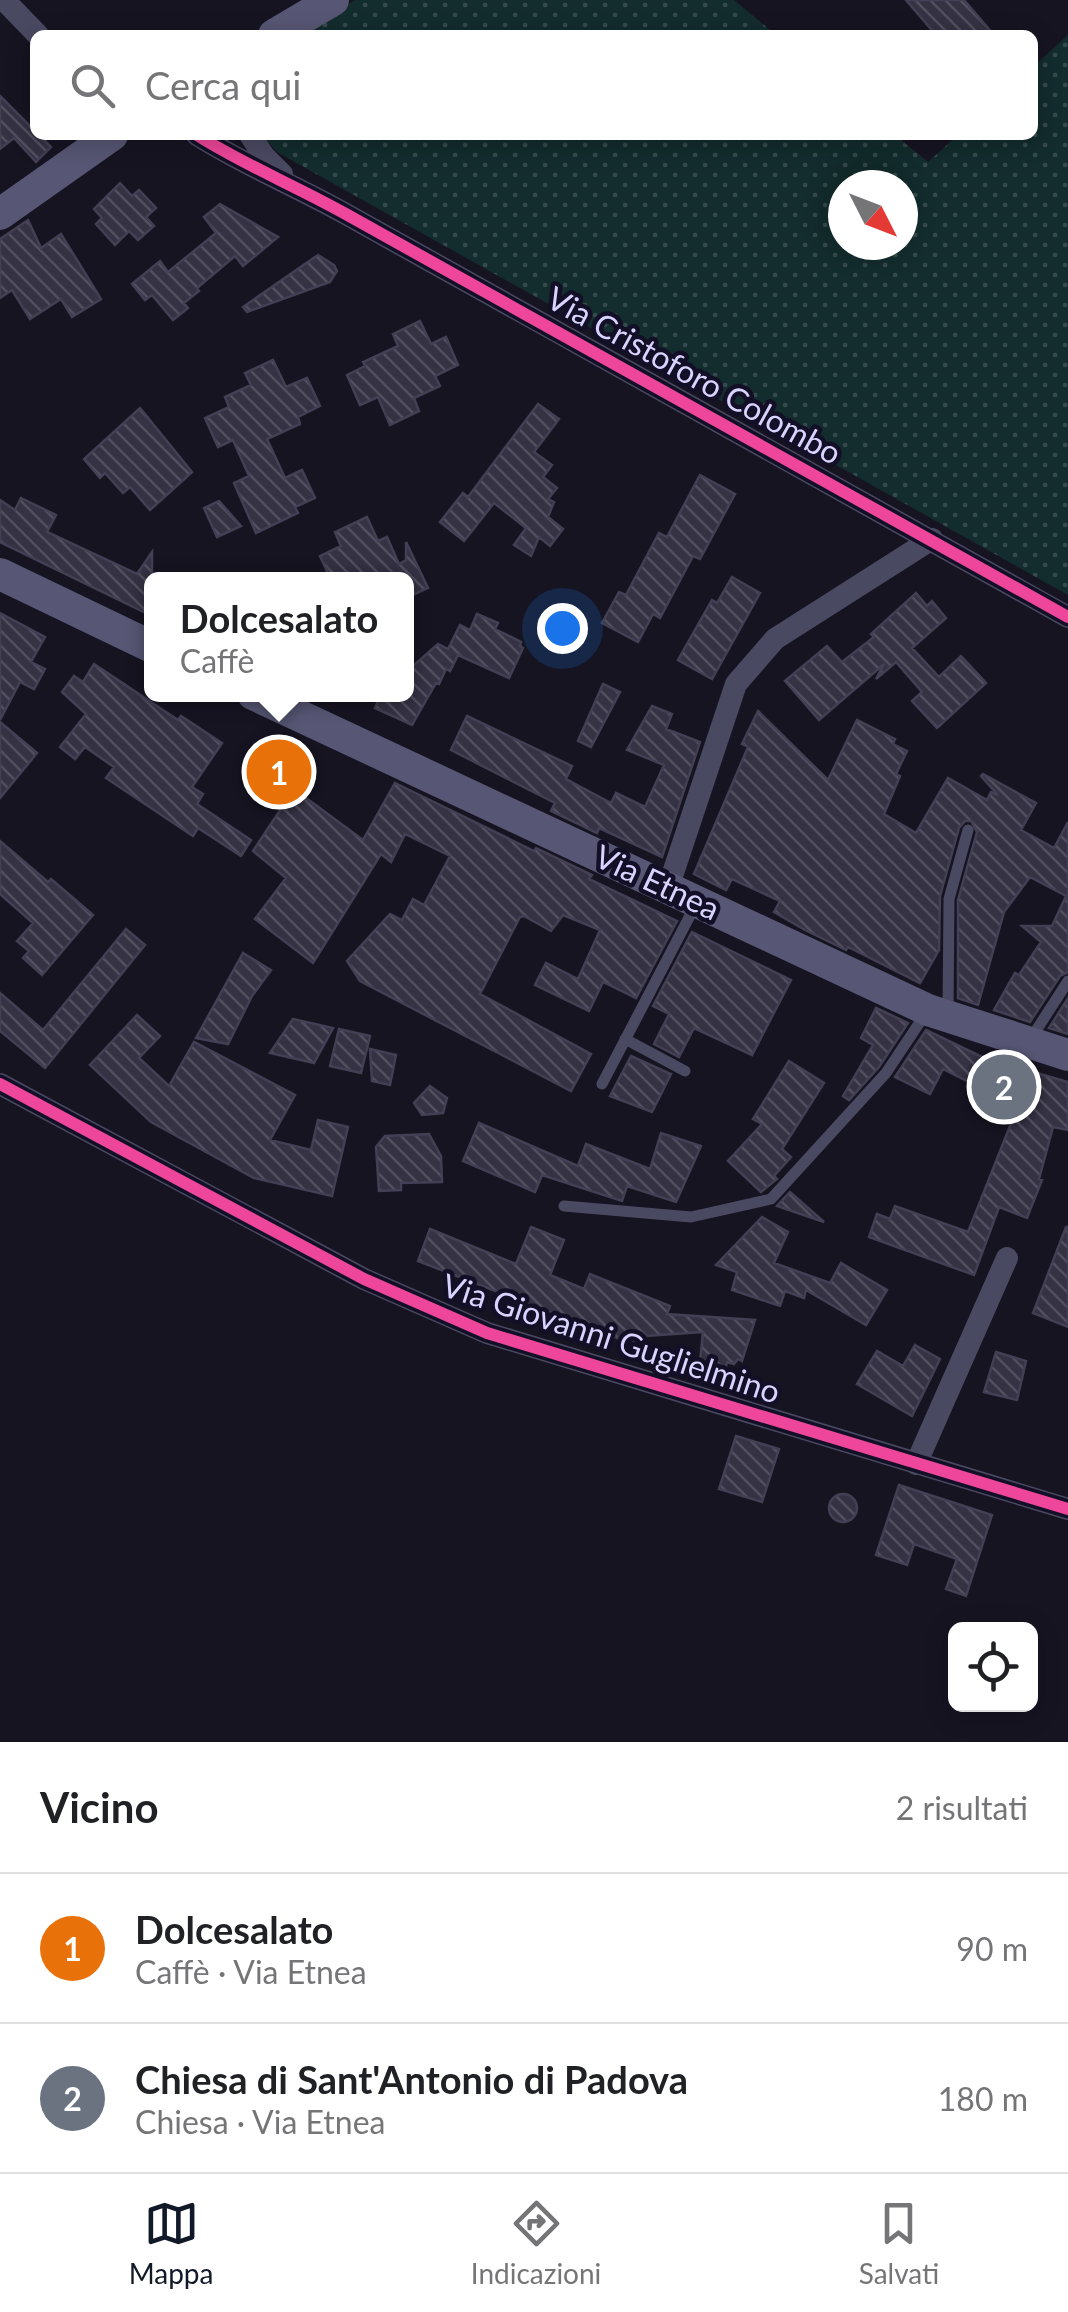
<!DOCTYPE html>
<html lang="it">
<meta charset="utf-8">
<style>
:root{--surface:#fff;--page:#f6f6f6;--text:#202124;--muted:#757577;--line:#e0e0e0;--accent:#111827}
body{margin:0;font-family:Lato,sans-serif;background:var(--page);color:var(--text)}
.controls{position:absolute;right:30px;bottom:30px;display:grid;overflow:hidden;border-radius:15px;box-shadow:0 5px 25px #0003}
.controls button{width:90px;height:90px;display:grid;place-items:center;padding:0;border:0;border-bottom:2px solid var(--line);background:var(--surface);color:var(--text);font:50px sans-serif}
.compass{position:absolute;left:828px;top:170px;width:90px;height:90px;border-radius:50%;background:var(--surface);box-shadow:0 5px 25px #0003;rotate:132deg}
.you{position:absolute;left:562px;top:628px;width:35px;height:35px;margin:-25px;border:8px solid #fff;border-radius:50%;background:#1a73e8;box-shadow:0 0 0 15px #1a73e833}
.badge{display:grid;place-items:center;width:65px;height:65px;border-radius:50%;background:var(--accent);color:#fff;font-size:32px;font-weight:700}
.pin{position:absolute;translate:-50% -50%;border:5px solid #fff;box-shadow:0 2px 10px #0006}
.popup{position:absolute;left:144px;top:572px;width:270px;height:130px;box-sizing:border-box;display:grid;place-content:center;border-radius:15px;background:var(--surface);filter:drop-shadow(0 2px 8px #0005);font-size:32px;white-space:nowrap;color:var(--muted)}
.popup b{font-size:38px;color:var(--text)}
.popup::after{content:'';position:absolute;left:50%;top:100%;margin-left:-20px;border:20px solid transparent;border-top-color:var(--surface)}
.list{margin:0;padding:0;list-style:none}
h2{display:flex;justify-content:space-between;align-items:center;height:130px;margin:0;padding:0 40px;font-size:42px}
h2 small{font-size:32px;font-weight:400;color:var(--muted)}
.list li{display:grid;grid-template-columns:65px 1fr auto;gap:30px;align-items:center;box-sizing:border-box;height:150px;padding:0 40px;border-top:2px solid var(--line)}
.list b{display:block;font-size:38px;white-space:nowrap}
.list p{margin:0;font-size:32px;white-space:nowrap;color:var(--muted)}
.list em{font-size:32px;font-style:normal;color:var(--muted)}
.icon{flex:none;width:55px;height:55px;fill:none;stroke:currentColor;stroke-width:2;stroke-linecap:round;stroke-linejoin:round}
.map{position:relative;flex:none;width:1068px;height:1742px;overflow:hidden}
.search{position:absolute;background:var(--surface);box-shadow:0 5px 25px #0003;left:30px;right:30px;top:30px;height:110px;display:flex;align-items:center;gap:25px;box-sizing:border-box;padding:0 35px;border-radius:15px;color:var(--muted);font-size:38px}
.sheet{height:430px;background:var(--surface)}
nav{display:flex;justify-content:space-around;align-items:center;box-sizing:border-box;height:140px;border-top:2px solid var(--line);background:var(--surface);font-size:28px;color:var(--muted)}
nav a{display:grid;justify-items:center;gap:5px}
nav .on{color:var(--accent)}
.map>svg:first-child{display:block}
</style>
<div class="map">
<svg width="1068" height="1742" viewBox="0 0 1068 1742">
<defs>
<pattern id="grass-dots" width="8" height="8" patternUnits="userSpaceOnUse" patternTransform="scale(2.5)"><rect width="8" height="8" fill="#132c2d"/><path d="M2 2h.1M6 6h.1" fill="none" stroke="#354a4c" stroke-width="1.8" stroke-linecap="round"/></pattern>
<pattern id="building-back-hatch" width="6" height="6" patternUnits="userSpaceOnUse" patternTransform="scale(2.5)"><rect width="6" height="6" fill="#343243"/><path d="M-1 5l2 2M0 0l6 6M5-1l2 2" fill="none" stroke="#514f5f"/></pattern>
</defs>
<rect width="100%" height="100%" fill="#161421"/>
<path fill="url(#grass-dots)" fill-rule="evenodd" d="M355,0H734L776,35H302Z
M1068,35V595L277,152L262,135H895L928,162L958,135H1033V67ZM843,185H903V245H843Z"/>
<path fill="url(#building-back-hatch)" stroke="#433f54" stroke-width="2.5" d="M906,0H964L994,35H936Z
M0,96L35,131V135H39L51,147L36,162L14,138L0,149Z
M120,183L132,196L139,190L156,208L146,217L154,226L138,240L129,231L115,245L96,224L102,218L94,209Z
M220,204L278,237L243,266L235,256L197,288L199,291L184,303L188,308L173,320L152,295L145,300L132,284L160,261L168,272L216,233L204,217Z
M28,220L41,248L61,234L101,299L72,317L61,299L30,319L12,290L0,298V239Z
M318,255L334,265L337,271L330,282L247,312L243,307Z
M420,321L431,344L446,337L458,365L435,376L440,386L414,398L419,411L390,425L378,397L360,405L347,375L365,366L363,362L398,346L393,334Z
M273,360L286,387L307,378L320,406L298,417L300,424L267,439L285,478L302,470L315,498L295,507L298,513L256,533L234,483L249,476L233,440L218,447L205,418L229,407L225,397L251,385L245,373Z
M538,404L559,419L534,452L552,465L543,477L557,488L548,499L554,502L548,517L563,529L550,546L539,537L531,556L514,545L526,528L494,503L464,541L440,522L463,493L468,497Z
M140,408L192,472L150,510L130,487L123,493L105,473L100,478L84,459Z
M700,475L735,494L700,559L693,556L660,618L653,614L638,642L602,623L619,592L626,595L659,533L667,537Z
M21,498L56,515L47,532L137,574L152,552V616L0,542V500L15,510Z
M219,501L241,526L217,537L204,508Z
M367,517L378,541L387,537L399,564L406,560V542L428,588L406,598V580H331L320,556L341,546L335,532Z
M732,577L760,593L712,679L678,660L712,600L717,603Z
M916,593L927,606L932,601L946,618L912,648L939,677L961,656L986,683L937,728L912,701L922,692L896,662L876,679L884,664L819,720L785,681L827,646L842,662L874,637L871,634Z
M0,613L45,637L31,662L45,669L34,689L20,682L0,720Z
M477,614L498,623L495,629L521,642L520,646L523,648L509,678L458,655L450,671L446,669L439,684L436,683L412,725L375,708L381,694H406V672L438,644L448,649L460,625L470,630Z
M94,664L178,720L181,716L222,743L192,787L203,794L197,804L251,840L241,856L198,828L193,836L106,778L114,767L85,747L75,759L60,747L86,714L62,692L74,676L83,682Z
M603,684L620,692L591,747L578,741Z
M652,706L672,714L666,729L700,742L662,857L599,828L597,833L551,811L555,803L451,750L467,716L572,766L566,779L611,803L616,793L645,807L664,765L627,750Z
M758,711L828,780L857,720L895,739L893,744L907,751L896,774L900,776L884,814L916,833L948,778L987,800L991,792L998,795L981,776L983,774L1036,803L1021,830L1054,848L1068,822V972L1060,976L1030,1022L994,1010L1015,973L1019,975L1041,942L1022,926H1052L1066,896L1030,877L1004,912L978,1005L958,998V900L977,832L971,821H965L959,828L940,896L939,950L920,983L848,947L846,950L805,930L774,912L780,901L732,879L726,890L694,874L748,747L742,744Z
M0,722L37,753L0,798Z
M395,783L534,851L536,848L592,875L589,879L677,921L636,998L603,982L589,1011L535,985L546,963L578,979L600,930L563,915L551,931L524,916L520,917L480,994L591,1054L571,1091L360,981L347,961L390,914L402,920L413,899L424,905L450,856L405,834L391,862L381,854L313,963L255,919L286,878L253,851L294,789L363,840Z
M0,841L48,882L51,879L93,915L42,975L23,958L29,951L17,941L33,923L0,894Z
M126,929L145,945L45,1068L0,1031V993L43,1030Z
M692,932L791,980L752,1055L694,1028L679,1057L654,1044L669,1014L653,1006Z
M243,953L271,970L252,996L228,1044L196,1038Z
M1068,998V1034L1049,1028Z
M876,1008L908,1023L879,1067L849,1100L843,1096L873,1045L861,1038Z
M137,1015L160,1036L139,1058L169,1086L194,1042L295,1095L270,1140L311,1150L318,1120L348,1127L332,1196L254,1178L151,1122L90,1065Z
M293,1019L333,1028L314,1063L270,1053Z
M339,1029L370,1036L361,1073L330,1066Z
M926,1030L982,1057L1068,1082V1130L1053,1127L1039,1179L1042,1180L1027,1218L999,1207L974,1275L869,1237L877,1214L890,1219L895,1206L968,1232L1012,1121L994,1103L986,1100L988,1092L943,1069L930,1094L895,1077Z
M370,1049L396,1055L390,1085L372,1081Z
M631,1056L671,1074L652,1112L610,1096Z
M789,1061L824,1083L782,1149L791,1157L774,1176L777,1179L761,1192L728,1161L762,1124L753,1119Z
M430,1086L447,1098L443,1113L422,1115L414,1103Z
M479,1123L578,1166L586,1144L650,1169L661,1133L701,1146L676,1202L627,1186L622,1201L542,1175L535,1192L463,1161Z
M429,1134L441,1156L442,1182L401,1183V1190L379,1191L376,1147L385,1136Z
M790,1192L824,1222L777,1206Z
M762,1217L788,1232L774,1263L830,1283L841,1263L887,1290L866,1325L806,1290L804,1298L785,1291L780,1306L732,1290L737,1272L716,1265Z
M531,1227L564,1240L550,1275L584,1289L590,1274L670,1306L667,1314L755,1320L742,1361L738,1359L734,1364L727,1362L724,1377L699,1371L703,1332L645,1336L643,1344L624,1337L622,1340L418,1261L430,1229L516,1264Z
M1066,1227H1068V1327L1033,1313Z
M915,1345L940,1359L912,1416L857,1384L877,1351L903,1366Z
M996,1352L1026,1361L1017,1400L984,1392Z
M736,1436L779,1449L762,1502L719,1489Z
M899,1485L992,1515L966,1596L946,1589L957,1559L914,1544L907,1565L876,1555Z
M829 1508a14 14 0 1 1 28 0a14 14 0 1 1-28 0Z"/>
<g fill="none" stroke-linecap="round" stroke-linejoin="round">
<path stroke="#4a4962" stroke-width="11" d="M948,1012L949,899L968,830
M625,1039L685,1071
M1030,1040L1068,981
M602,1084L695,906
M564,1206L691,1217L771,1199L886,1073L926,1013"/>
<path stroke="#4a4962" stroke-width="22" d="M4,0L38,35
M197,135C244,165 296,186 344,213L1068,617
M250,135L264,156L282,174
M668,888L736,684L775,639L932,539
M0,1084L364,1279L487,1333L1068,1509
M916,1464L1007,1258"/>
<path stroke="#575674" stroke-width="32" d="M274,35L333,0
M0,214L112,135
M0,574L152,647
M253,694L928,1010L1068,1055"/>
<g stroke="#130f26" stroke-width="19">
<path id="cycleway" d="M197,135C244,165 296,186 344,213L1068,617
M0,1084L364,1279L487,1333L1068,1509"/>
</g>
<use href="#cycleway" stroke="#ed469a" stroke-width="12"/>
</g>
<g text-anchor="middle" stroke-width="9" stroke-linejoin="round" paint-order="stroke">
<g font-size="32" fill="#d9d4ff" stroke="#130f26">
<text transform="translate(694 376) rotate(29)" y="11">Via Cristoforo Colombo</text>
<text transform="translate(657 883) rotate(25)" y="11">Via Etnea</text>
<text transform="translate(611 1339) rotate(18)" y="11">Via Giovanni Guglielmino</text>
</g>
</g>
</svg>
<div class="controls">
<button><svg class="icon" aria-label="locate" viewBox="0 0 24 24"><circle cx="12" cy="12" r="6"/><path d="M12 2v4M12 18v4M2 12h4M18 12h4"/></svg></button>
</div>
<svg class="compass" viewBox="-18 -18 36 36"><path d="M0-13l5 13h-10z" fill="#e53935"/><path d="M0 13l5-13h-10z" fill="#757577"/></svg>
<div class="you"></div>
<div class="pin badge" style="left:279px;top:772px;background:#e8710a">1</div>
<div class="popup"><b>Dolcesalato</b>Caffè</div>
<div class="pin badge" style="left:1004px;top:1087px;background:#6b7280">2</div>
<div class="search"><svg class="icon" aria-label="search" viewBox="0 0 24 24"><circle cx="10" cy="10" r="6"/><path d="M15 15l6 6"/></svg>Cerca qui</div>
</div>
<section class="sheet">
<h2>Vicino<small>2 risultati</small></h2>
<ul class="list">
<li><span class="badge" style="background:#e8710a">1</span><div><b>Dolcesalato</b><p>Caffè · Via Etnea</p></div><em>90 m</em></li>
<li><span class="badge" style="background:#6b7280">2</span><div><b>Chiesa di Sant'Antonio di Padova</b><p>Chiesa · Via Etnea</p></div><em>180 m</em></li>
</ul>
</section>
<nav>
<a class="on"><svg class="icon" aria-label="map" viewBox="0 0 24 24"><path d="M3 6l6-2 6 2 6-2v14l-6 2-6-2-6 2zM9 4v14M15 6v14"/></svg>Mappa</a>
<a><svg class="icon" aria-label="directions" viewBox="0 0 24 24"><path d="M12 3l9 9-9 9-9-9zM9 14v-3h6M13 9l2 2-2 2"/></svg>Indicazioni</a>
<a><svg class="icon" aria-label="saved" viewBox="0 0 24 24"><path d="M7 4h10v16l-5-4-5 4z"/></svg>Salvati</a>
</nav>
